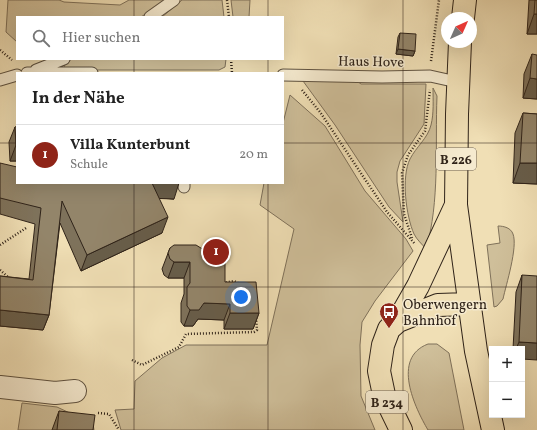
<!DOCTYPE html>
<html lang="de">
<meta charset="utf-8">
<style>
:root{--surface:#fff;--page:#f2f2f2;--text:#222;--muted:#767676;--line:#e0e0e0;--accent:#8f2418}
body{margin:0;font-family:Vollkorn,serif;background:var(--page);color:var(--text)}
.controls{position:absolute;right:12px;bottom:12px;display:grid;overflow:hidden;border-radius:0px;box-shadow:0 4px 16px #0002}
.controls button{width:36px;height:36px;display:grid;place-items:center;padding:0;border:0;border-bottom:1px solid var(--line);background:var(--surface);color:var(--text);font:20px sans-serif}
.compass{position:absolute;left:441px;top:12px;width:36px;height:36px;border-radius:50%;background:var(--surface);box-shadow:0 4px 16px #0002;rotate:45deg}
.you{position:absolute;left:241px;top:297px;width:14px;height:14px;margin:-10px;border:3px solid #fff;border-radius:50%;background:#1a73e8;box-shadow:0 0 0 6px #1a73e833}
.badge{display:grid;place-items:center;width:26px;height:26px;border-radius:50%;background:var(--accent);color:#fff;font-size:13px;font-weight:700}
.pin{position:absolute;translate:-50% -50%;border:2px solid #fff;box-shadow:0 1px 4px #0006}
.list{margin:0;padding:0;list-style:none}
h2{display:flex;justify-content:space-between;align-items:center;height:52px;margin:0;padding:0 16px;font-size:17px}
h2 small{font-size:13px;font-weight:400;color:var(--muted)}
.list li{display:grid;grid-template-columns:26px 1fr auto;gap:12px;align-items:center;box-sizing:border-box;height:60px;padding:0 16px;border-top:1px solid var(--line)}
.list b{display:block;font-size:15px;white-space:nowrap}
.list p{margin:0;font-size:13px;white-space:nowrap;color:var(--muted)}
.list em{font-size:13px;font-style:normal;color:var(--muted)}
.icon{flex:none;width:22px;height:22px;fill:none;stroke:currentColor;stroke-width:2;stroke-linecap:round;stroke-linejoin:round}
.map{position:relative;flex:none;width:537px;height:430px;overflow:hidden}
.search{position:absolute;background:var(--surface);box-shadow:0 4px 16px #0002;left:16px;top:16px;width:268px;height:44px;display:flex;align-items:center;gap:10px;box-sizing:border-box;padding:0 14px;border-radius:0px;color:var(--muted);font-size:15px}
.panel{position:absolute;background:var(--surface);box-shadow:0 4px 16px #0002;left:16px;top:72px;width:268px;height:112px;border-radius:0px}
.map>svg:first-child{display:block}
</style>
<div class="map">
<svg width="537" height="430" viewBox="0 0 537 430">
<rect width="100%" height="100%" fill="#f0dfb5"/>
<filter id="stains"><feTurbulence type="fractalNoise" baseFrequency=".005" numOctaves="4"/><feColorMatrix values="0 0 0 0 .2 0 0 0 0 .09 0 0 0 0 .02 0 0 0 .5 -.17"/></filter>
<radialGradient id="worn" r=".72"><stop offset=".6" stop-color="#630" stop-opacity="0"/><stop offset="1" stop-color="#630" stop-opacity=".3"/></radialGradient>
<path fill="#cfbf9a" stroke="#7f715a" d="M8,0H59L64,2L120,5L129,0H166L141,17H17V42L6,32Z
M182,0H222L224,17H162Z
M231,0H250L249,17H233Z
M72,59H226L225,67L219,70H66L64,67L66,62Z
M354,79L361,84H426L424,124L400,161L397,172V182L403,222L389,207L335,125L303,81Z
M433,88L437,96C435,145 440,202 426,249C422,244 417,240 414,234C406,216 401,177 410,159C416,147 428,138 431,125C434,113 433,100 433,88Z
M290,95L325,126L365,191L406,239L413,251L375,301L362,322L360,345L361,396L375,430H121L115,410L134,409L135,381L162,358L186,345H267L294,229L260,205L264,183H283V123Z
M498,226C504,226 511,228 513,234C518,247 506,285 503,299L497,306L494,307L487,245L500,243Z
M428,344H437L449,353L464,430H428C415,408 391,358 428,344Z
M22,403L57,407L93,424L94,430H18Z"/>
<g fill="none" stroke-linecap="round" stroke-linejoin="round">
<g stroke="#5f5240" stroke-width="13">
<path id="lane" d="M150,17L174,0
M36,70L64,59
M27,73H92
M283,75L382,77L430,76L457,82
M0,80L17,75
M184,187V183"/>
</g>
<g stroke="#5f5240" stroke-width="24">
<path id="street" d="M0,387L55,393L75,391"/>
</g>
<g stroke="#2f2319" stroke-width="24">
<path id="primary" d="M463,18L465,0
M460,42L457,114L456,205L476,351L493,430
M398,321L438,305L468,304
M401,430L384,395L379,371L383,345L389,329L398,321L418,286L456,205"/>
</g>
<path stroke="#2f2319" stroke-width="2.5" stroke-dasharray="1 2" stroke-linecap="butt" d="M227,0L229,17
M0,50L12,60
M231,59L232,73
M431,61L439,0
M302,90L320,112L387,212L415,244
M412,238L404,214L402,173L408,155L425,131L430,90
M0,245L26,228
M0,270L9,278
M223,283L234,281L238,283
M132,360L142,365L179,347L186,334L254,332L257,330L256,318
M98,413L109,414L119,430"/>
<use href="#lane" stroke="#f5eacf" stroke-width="11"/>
<use href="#street" stroke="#f5eacf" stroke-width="22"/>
<use href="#primary" stroke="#f0dfb5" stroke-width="22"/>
</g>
<path fill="#7e725b" stroke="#2f2319" d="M529,0H537V34H527Z
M400,33L415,51L413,56L396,54L398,37Z
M532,54L537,99L523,98L524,74Z
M523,113L537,114V184L513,183L515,133Z
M15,127L17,161H10L9,142Z
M0,163L17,183L174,199L159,198L162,233L81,271L60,223L49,315L43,330L0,326V276L29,279L35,224L0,214Z
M170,248L225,282L259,313L253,329H224V320L198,319L193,326H184L181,322V303L184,294V278H168L164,275L162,269Z
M522,275V349H513L516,292Z
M59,411L93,430H52Z"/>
<path fill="#675d4a" stroke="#2f2319" d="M534,14H537V34H527Z
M398,49L415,51L413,56L396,54Z
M530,78L537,79V99L523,98Z
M16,145H17V161H10Z
M520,163H537V184L513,183Z
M152,183H179L174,199L147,198Z
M168,217L162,233L81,271L87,255Z
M174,262H190L184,278H168Z
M204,303L230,304L224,320L198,319L193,326H184L190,310Z
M0,310L49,315L43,330L0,326Z
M230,313H259L253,329H224Z
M519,342L537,343V360L522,359V349H516Z"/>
<path fill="#93856a" stroke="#2f2319" d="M535,0H537V14H534Z
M400,33L416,34L415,51L398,49Z
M532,54L537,55V79L530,78Z
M523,113L537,114V163H520Z
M17,126V145H16L15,127Z
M0,163L17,167V183H152L168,217L87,255L62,201L49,315L0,310V276L33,280L41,208L0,198Z
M174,245H196L225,263V282H256L259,313H230V304L204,303L199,310H190L187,306V287L190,283V262H174L170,259L168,253L170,248Z
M522,275L537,276V343L519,342Z
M59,411L95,415L93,430H57Z"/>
<path fill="none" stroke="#2f2319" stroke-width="1" stroke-opacity="0.55" d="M134,0V17M268,0V17M403,0V430M134,59V73M268,59V73M0,143H17M283,143H537M134,183V430M268,183V430M0,287H537"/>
<defs>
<g id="bus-pin" transform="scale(1)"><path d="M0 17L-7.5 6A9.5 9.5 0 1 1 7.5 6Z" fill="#8f2418" stroke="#f5eacf"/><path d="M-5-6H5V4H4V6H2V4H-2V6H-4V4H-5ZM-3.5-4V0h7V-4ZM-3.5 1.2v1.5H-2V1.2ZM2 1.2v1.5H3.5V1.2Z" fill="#fff"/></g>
</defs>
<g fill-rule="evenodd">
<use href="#bus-pin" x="389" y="312"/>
</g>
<g text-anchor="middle" stroke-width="3" stroke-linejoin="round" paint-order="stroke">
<g fill="#f5eacf" stroke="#6a5f50" stroke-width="1">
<rect x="436" y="148" width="40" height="22" rx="3"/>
<rect x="366" y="391" width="42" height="22" rx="3"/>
</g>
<g font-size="13" font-weight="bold" fill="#2f2319">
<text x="456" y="164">B 226</text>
<text x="387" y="407">B 234</text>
</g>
<g font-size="14" fill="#2f2319" stroke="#f5eacf">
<text transform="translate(371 61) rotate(1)" y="5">Haus Hove</text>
</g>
<g font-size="14" fill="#2f2319" stroke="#f5eacf" text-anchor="start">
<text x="403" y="309">Oberwengern<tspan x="403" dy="16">Bahnhof</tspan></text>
</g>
</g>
<rect width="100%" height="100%" filter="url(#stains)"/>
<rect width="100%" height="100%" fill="url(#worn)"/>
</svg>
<div class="controls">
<button>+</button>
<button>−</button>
</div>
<svg class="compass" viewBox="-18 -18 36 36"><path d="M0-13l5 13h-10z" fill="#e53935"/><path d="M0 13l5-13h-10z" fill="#767676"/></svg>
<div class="you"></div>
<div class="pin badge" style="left:216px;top:252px">1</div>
<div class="search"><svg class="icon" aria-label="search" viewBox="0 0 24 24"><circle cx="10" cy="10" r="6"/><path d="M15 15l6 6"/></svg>Hier suchen</div>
<section class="panel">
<h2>In der Nähe<small></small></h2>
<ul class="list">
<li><span class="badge">1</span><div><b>Villa Kunterbunt</b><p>Schule</p></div><em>20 m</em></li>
</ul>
</section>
</div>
